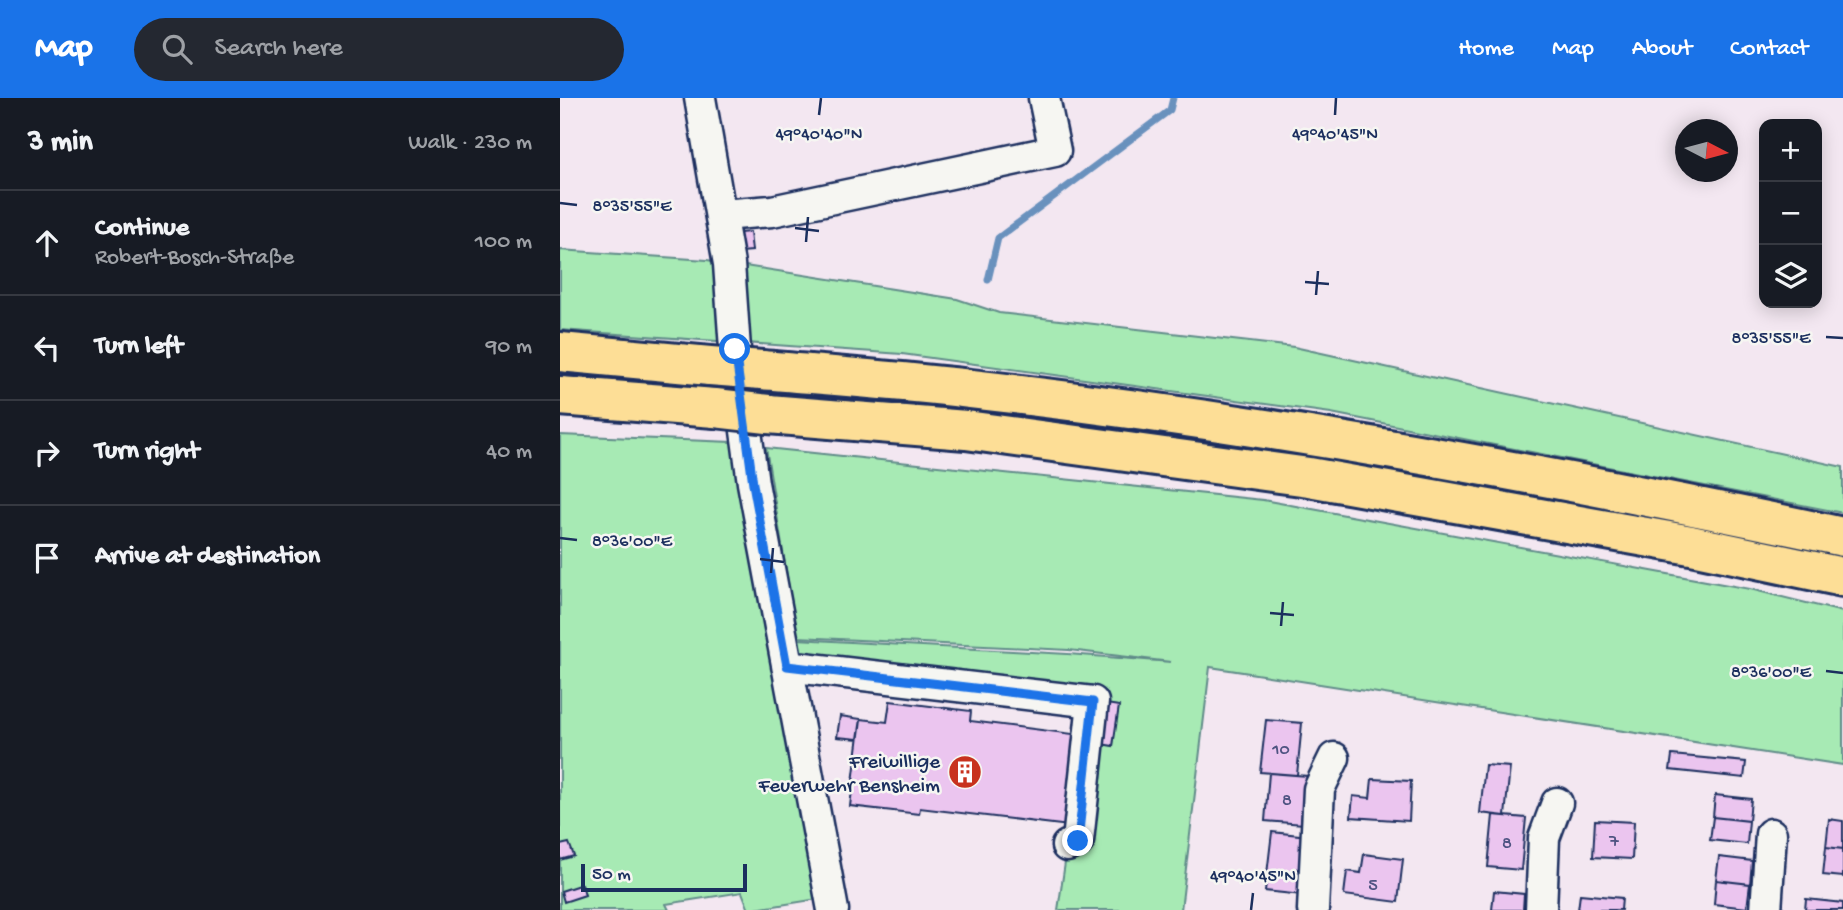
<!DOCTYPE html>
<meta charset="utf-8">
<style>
:root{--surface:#171b24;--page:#242831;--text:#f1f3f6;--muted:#9ea1a6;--line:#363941;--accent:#1a73e8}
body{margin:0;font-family:"Gochi Hand",sans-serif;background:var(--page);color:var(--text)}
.controls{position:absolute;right:21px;top:21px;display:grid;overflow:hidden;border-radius:14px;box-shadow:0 4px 18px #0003}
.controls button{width:63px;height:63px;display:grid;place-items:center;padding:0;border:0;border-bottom:2px solid var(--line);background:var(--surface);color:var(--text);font:35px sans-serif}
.compass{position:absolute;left:1115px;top:21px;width:63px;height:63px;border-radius:50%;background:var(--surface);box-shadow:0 4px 18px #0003;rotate:96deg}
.scale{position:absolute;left:21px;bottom:18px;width:166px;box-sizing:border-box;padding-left:7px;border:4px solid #1b2f5e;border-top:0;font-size:19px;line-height:24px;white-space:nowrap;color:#1b2f5e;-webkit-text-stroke:5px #f6f6f2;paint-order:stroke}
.stop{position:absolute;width:21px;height:21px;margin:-16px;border:5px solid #1a73e8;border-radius:50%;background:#fff}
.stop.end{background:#1a73e8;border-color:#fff;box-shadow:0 2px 7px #0008}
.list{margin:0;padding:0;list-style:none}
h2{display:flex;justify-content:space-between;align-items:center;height:91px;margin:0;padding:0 28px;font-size:30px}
h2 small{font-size:23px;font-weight:400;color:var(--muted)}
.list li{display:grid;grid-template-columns:46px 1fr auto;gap:21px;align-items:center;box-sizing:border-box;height:105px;padding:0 28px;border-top:2px solid var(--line)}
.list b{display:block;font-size:26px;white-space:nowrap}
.list p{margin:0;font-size:23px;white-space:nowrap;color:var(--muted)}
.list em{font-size:23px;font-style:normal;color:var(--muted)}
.icon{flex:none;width:38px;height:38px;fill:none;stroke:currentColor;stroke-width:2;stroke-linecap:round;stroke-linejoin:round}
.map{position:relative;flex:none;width:1283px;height:812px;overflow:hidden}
header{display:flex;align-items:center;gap:42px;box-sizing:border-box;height:98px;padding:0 35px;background:var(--accent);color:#fff}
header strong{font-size:33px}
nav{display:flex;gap:38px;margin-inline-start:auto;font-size:24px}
.search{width:490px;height:63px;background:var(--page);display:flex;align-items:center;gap:18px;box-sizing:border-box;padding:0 24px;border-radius:38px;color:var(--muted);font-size:26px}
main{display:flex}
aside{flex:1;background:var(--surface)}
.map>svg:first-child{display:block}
</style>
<header>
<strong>Map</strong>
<div class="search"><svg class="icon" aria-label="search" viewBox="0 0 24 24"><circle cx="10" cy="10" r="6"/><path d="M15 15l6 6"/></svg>Search here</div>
<nav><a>Home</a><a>Map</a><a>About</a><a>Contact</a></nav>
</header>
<main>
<aside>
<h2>3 min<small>Walk · 230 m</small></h2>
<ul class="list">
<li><svg class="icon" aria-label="ahead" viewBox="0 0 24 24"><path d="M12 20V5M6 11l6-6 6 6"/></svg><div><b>Continue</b><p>Robert-Bosch-Straße</p></div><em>100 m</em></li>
<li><svg class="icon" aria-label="left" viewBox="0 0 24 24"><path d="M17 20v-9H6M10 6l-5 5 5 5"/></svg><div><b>Turn left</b></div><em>90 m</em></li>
<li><svg class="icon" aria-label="right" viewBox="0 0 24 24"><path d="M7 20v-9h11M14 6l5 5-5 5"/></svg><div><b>Turn right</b></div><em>40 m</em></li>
<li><svg class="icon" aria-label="arrive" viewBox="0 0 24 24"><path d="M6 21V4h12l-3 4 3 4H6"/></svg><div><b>Arrive at destination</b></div></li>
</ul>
</aside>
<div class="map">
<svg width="1283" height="812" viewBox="0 0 1283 812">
<rect width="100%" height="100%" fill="#f3e7f1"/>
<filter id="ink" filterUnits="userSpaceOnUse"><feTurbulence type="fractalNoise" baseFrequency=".0143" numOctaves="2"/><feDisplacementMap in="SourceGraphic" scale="14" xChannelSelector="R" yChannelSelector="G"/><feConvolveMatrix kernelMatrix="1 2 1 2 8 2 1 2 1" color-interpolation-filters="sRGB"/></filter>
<g filter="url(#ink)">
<path fill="#a7eab4" stroke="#618c89" stroke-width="2" d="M0,152L147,162L397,201L439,215L734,249L1283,369V415L771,315L342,256L0,232Z
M0,337L172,344L258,801L189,812L182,794L106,806L109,812H0Z
M206,350L703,402L1190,491L1283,514V667L650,569L621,812H498L506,758L535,645L553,647L558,608L240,563L237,541L508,556L611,564L509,552L237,539Z"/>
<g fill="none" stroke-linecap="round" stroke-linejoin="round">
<path stroke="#6991bd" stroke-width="7" d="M428,182L438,140L610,12L613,0"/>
</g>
<path fill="#ebc5ef" stroke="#1b2f5e" stroke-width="2" d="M190,134L192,153L181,154L179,135Z
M330,603L411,613L410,623L521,637L509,728L360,710L359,716L290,708L301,621L327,624Z
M540,605L559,608L553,648L535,645Z
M280,618L301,621L298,641L277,639Z
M706,622L742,625L737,677L700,674Z
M1112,657L1186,664L1184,680L1110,672Z
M925,667L950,669L945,718L920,715Z
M709,675L748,678L744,726L705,723Z
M812,681L851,683L849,723L791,719L793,698L810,700Z
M1155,697L1191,701L1189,723L1153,719Z
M933,717L966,720L961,772L928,769Z
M1153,719L1189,723L1187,746L1150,742Z
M1269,721L1283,723V751L1266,749Z
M1035,722L1074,724L1072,761L1033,759Z
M712,734L748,738L742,797L705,793Z
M9,745L14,758L0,762V747Z
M1266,749L1283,751V779L1263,777Z
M804,756L843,761L838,804L784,797L787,773L801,775Z
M1159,759L1192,763L1190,786L1156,782Z
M1156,782L1190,786L1187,810L1154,806Z
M22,786L25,797L4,804L1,793Z
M934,793L964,796L963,812H932Z
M1020,796L1062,800L1061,812H1018Z
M1246,801L1283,805V812H1245Z"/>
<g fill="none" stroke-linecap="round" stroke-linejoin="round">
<g stroke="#1b2f5e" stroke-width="35">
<path id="minor" d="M140,0L169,166L175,251L193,385L273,812
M161,117L212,113L495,53L484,0
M227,568L533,604L518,743L507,748
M753,812L759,691L774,660
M981,812L984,740L997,705
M1206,812L1211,736"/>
</g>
<g stroke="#1b2f5e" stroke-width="44">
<path id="highway" d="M0,254L150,268
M202,272C272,278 341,283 411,291C703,324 995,378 1283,439
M0,298L155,310
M208,316L406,332L749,379L1131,447L1283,479"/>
</g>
<use href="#minor" stroke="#f6f6f2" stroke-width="30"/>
<use href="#highway" stroke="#fdde96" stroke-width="38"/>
<g stroke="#1b2f5e" stroke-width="44" stroke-linecap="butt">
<path id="highway-bridge" d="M150,268L202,272
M155,310L208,316"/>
</g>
<use href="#highway-bridge" stroke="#fdde96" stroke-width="38"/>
</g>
</g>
<g fill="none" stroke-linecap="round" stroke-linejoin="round" filter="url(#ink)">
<path stroke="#1a73e8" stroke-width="9" d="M175,251L193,386L227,568L533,604L518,743"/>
</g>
<path fill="none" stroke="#1b2f5e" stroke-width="2.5" d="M259,17L261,0M775,17L776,0M0,105L17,107M235,130L259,133M246,144L248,119M745,184L769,186M756,197L758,173M1266,239L1283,240M0,440L17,442M200,461L224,464M211,475L213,450M710,515L734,517M721,528L723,504M1266,573L1283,575M691,812L693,795"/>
<defs>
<g id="building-disc" transform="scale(1.75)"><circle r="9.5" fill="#c8321e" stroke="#f6f6f2"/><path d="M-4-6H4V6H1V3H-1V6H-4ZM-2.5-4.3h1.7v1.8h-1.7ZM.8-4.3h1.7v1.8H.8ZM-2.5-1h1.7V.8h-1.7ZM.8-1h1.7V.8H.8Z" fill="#fff"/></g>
</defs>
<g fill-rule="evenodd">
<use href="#building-disc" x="405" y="674"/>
</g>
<g text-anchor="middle" stroke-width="5" stroke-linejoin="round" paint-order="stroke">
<g font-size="18" fill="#4f5482">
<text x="721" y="656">10</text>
<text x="727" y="707">8</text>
<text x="1054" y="748">7</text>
<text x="947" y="750">8</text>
<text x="813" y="792">5</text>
</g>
<g font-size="21" fill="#1b2f5e" stroke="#f6f6f2" text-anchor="end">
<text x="380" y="669">Freiwillige<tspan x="380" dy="24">Feuerwehr Bensheim</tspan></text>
</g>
</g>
<g font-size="18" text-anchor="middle" fill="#1b2f5e" stroke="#f6f6f2" stroke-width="5" stroke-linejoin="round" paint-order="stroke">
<text x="259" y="41">49°40'40"N</text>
<text x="775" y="41">49°40'45"N</text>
<text x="72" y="113">8°35'55"E</text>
<text x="1211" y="245">8°35'55"E</text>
<text x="72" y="448">8°36'00"E</text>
<text x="1211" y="579">8°36'00"E</text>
<text x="693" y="783">49°40'45"N</text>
</g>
</svg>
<div class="controls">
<button>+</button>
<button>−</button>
<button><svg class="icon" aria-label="layers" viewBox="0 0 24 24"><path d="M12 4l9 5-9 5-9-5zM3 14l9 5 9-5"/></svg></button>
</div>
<svg class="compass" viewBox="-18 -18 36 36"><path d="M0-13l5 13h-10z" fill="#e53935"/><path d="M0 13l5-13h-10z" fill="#9ea1a6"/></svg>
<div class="scale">50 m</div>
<div class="stop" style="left:175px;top:251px"></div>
<div class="stop end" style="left:518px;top:743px"></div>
</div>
</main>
